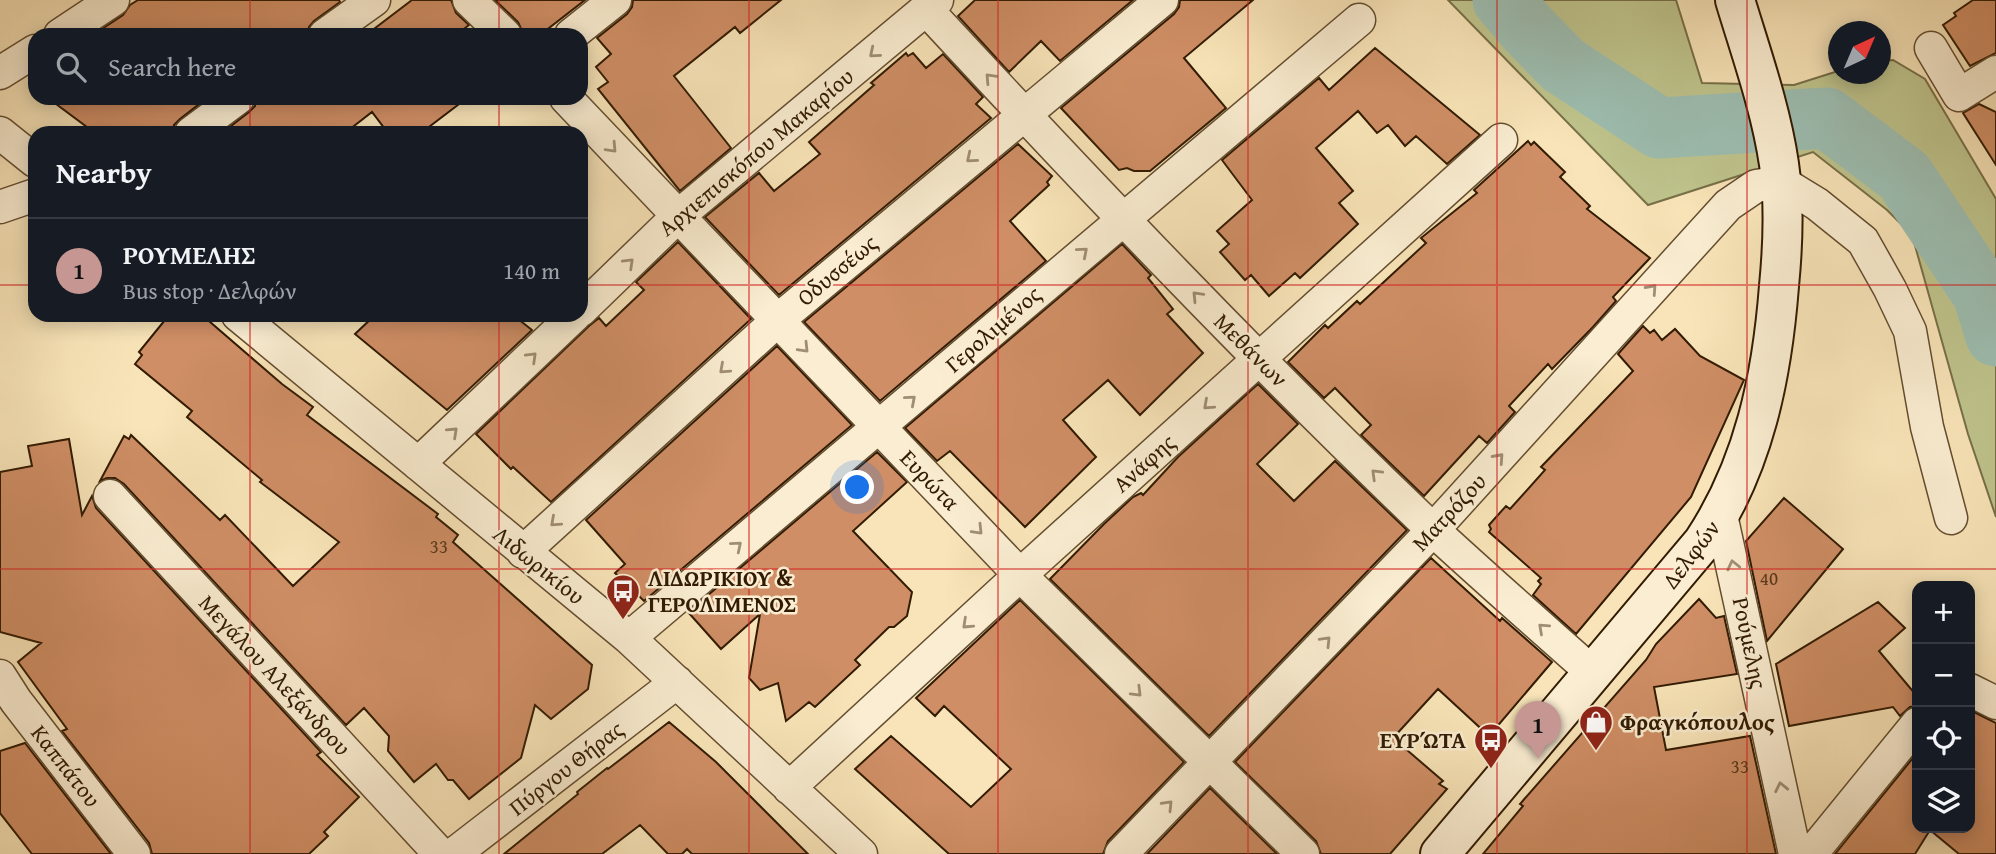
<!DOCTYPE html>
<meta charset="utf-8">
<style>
:root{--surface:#171b24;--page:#242831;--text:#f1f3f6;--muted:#9ea1a6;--line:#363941;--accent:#c59692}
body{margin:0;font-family:"Gentium Book Plus",serif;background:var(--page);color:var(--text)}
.controls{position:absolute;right:21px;bottom:21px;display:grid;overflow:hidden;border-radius:14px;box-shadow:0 4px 18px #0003}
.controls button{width:63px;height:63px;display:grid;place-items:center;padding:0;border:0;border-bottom:2px solid var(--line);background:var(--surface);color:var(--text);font:35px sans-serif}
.compass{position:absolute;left:1828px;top:21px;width:63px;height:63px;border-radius:50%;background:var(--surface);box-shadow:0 4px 18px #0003;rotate:44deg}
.you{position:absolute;left:858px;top:488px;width:24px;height:24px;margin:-18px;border:5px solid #fff;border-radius:50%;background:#1a73e8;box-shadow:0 0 0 10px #1a73e833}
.badge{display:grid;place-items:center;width:46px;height:46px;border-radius:50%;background:var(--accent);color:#111;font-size:23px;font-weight:700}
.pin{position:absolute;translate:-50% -58px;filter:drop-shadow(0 2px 4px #0008)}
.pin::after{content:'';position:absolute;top:37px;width:24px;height:21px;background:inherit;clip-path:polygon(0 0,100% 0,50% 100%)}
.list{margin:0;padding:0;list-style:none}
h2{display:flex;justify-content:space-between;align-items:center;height:91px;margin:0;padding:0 28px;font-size:30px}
h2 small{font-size:23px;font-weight:400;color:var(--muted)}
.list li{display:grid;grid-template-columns:46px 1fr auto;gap:21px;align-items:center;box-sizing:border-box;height:105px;padding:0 28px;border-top:2px solid var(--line)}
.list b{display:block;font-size:26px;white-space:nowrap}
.list p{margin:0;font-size:23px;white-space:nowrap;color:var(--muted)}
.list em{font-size:23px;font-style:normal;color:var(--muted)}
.icon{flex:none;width:38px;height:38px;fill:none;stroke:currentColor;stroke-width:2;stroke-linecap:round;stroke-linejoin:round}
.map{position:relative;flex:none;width:1996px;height:854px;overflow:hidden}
.search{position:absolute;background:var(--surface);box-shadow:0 4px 18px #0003;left:28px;top:28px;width:560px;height:77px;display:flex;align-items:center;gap:18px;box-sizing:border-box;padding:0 24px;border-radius:21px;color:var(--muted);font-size:26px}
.panel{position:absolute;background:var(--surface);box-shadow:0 4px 18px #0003;left:28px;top:126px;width:560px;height:196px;border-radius:21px}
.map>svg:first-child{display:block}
</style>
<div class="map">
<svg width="1996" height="854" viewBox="0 0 1996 854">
<rect width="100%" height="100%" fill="#f8e4b8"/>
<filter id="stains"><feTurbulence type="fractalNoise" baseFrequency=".00286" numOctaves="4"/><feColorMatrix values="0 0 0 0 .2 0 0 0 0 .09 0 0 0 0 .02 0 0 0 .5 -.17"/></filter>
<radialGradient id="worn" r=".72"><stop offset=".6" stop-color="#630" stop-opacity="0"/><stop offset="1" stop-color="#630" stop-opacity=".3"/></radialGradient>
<path fill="#bfc48d" stroke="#787048" stroke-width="2" d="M1448,0H1676L1702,83L1794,85L1838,71L1839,74H1881V61L1893,60L1925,79L1996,199V517L1968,434L1912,235L1887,210L1813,152L1648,205Z"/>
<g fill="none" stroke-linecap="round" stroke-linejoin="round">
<path stroke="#9dbeb1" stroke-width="61" d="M1503,0L1527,28L1563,65L1659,128L1827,118L1904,176L1983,294L1996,336"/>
</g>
<path fill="#cf8e65" stroke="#321b03" stroke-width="2" d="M138,0H339L340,2L314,21L309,27L307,35H93L123,15L130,5Z
M412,0H451L456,13L469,25L456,35H366Z
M495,0H585L540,35H524L518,22Z
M633,0H781L740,33L735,27L674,76L731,148L680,191L598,89L608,82L596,67L611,54L597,38L627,14L632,7Z
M975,0H1133L1060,61L1041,41L1009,72L958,16Z
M1180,0H1253L1184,58L1226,108L1150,171H1134L1127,168L1119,170L1061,108L1174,14L1179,7Z
M1973,0H1996V53L1970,66L1943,25L1956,16L1954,13Z
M1375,48L1480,135L1447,164L1416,136L1405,146L1388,125L1377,133L1358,111L1316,148L1353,191L1339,203L1358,224L1300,278L1295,273L1269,296L1251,275L1245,280L1220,252L1229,244L1217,231L1252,200L1222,160L1319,78L1329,90Z
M906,53L908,56L913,53L926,68L943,54L983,97L976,104L991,118L779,295L705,217L759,173L774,191L820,154L809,142L874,85L871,83Z
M48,98H207L180,119L174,125L173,133H95Z
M256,98H467L421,133H388L372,112L345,133H222L249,112L255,106Z
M1979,104L1996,112V165L1963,113Z
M1528,141L1531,145L1534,142L1565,172L1560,177L1590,206L1587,209L1650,258L1613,297L1616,301L1593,327L1552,369L1548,364L1509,406L1515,412L1487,443L1479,436L1424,496L1361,435L1371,425L1335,388L1324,398L1288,362L1325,325L1328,328L1357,301L1360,304L1426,243L1421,238L1477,193L1474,190Z
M1018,144L1052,176L1047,182L1049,185L1010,221L1046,261L880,401L804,322Z
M678,242L751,319L551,502L513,467L511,469L476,434L589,326L599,318L606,326L644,290L636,282Z
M1122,244L1151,275L1148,278L1173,309L1167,314L1203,353L1140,415L1108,380L1063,420L1096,457L1025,527L950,451L937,461L905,428Z
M169,315H202L282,384L313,407L307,415L438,514L436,517L458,535L453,542L592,665L588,689L551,719L535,705L521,758L469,799L453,780H448L436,764L414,782L388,751L389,736L364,708L346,725L124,484L115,478H107L100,481L124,436L129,439L131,435L220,520L225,515L293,586L339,542L260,482L262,480L187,417L192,411L135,364L142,355L139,352Z
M375,315H513L532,330L447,410L355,334Z
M1643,326L1650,333L1654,330L1662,340L1675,329L1700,356L1744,380L1691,497L1576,634L1533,595L1541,584L1538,581L1541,578L1489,532L1491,529L1489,525L1506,506L1510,509L1545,470L1541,467L1633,371L1618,354Z
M777,346L852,425L644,601L615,573L625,564L586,520Z
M1258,384L1298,424L1257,464L1294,501L1335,461L1407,530L1209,736L1050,579L1104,524L1133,497L1141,493L1143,495L1178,457Z
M69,439L82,515L92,496L96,508L321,752L317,755L359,797L324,832L328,836L309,854H152L149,843L62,731L67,729L18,662L41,643L0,632V472L32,466L28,446Z
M877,452L907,482L853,531L912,592L907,616L894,627H889L855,660L860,665L815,707L809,702L786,721L778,683L760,690L749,678L760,614L721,649L688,612Z
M1784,498L1843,549L1767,641L1746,541Z
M1431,558L1500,621L1502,618L1552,662L1489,736L1438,689L1393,738L1443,781L1439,784L1447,789L1390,854H1321L1316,841L1235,762Z
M1699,599L1716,618L1724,616L1737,674L1654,687L1666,750L1750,736L1776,854H1483L1523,806L1520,804L1646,660L1656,644Z
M1020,600L1184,762L1108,841L1103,854H949L855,769L891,736L971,807L1011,769L944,706L935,716L916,698Z
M1878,602L1905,628L1879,651L1917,696V706L1910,707L1900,716L1893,707L1789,726L1776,664Z
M1970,710L1996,723V854H1959L1930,830L1915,854H1835L1917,753V828H1970Z
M669,722L716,762L808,854H692L687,849L682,854H668L640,825L602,854H504L578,794L577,792L607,768L608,769Z
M25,743L111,854H32L0,813V751Z
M1210,788L1277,854H1147Z"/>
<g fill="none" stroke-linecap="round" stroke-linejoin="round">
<g stroke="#644d30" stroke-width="35">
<path id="street" d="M469,0L505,35
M926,9C1090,186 1257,362 1432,529C1485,578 1540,626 1594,674
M60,35L113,0
M325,35L374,0
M571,35L615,0
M1931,48L1959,95L1996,72
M0,73L35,51
M566,98L1020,575L1303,854
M0,133L35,161
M191,133L238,98
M0,207L35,195
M581,310L677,217L937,0
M238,315L629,638L861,854
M418,464L575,315
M110,496L440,854
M1721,515L1795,854
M523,552L778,320L1162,0
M629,638L1359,20
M0,676L16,701L134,854
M1970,690L1996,703
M789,788L1020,575L1501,140
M454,854L677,682
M1121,854L1433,530L1728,205L1756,186L1781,182L1817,204L1863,241L1890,289L1910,331L1927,427L1951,518
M1811,854L1917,724"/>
</g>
<g stroke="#321b03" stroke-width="42">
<path id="secondary" d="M1440,854L1703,542C1754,465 1772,377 1779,286C1783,245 1785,205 1779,164C1771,109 1751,53 1735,0"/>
</g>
<use href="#street" stroke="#faedd1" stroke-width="32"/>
<use href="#secondary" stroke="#faedd1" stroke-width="38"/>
</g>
<defs><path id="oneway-chevron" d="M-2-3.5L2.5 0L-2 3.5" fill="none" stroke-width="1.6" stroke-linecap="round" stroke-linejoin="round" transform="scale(1.75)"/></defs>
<g stroke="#a08e74">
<use href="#oneway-chevron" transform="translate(874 53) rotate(140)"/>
<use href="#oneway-chevron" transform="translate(990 78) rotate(-133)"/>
<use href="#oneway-chevron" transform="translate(612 148) rotate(47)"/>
<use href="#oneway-chevron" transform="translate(971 158) rotate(140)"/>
<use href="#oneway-chevron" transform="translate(1083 252) rotate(-41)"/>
<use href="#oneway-chevron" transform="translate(629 263) rotate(-44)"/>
<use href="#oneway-chevron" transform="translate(1652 289) rotate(-48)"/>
<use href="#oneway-chevron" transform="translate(1197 296) rotate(-134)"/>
<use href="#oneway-chevron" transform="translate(804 348) rotate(46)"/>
<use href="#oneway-chevron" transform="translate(532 357) rotate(-44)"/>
<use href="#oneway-chevron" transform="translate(724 369) rotate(138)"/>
<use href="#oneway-chevron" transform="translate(911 400) rotate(-41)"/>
<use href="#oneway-chevron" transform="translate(1208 405) rotate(138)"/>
<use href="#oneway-chevron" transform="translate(453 432) rotate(-43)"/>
<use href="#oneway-chevron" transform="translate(1499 458) rotate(-48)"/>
<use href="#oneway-chevron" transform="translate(1376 474) rotate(-136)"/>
<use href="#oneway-chevron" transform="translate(555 522) rotate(138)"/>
<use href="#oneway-chevron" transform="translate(978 530) rotate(46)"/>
<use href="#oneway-chevron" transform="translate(737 546) rotate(-40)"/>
<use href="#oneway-chevron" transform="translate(1733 565) rotate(-103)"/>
<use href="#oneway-chevron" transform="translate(967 624) rotate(137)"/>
<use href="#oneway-chevron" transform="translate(1543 628) rotate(-138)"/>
<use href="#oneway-chevron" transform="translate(1326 641) rotate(-46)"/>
<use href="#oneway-chevron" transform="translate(1137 692) rotate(45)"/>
<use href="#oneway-chevron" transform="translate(1781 787) rotate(-102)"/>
<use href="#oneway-chevron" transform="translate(1168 805) rotate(-46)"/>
</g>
<path fill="none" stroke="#d62828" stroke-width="2" stroke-opacity="0.55" d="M250,0V35M499,0V35M749,0V854M998,0V854M1248,0V854M1497,0V854M1747,0V854M250,98V133M499,98V133M0,285H35M581,285H1996M250,315V854M499,315V854M0,569H1996"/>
<defs>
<g id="bus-pin" transform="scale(1.75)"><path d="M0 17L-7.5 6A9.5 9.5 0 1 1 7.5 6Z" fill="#8f2418" stroke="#faedd1"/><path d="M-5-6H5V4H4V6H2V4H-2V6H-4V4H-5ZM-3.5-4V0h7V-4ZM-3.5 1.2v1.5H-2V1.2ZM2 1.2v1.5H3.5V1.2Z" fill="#fff"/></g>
<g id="shop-pin" transform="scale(1.75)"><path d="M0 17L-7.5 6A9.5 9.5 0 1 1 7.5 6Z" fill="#8f2418" stroke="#faedd1"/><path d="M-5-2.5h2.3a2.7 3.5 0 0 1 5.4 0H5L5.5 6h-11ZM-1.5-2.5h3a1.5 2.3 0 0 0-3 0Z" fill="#fff"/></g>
</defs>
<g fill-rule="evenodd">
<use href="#bus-pin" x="623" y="591"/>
<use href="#shop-pin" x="1596" y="722"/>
<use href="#bus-pin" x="1491" y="740"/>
</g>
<g text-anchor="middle" stroke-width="5" stroke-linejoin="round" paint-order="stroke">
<g font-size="19" fill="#59381c">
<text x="439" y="553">33</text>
<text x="1769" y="585">40</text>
<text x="1740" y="773">33</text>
</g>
<g font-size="23" fill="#321b03" stroke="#faedd1">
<text transform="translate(756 152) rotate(-40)" y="8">Αρχιεπισκόπου Μακαρίου</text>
<text transform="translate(837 270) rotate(-40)" y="8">Οδυσσέως</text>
<text transform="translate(993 329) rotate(-41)" y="8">Γερολιμένος</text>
<text transform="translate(1251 350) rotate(45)" y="8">Μεθάνων</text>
<text transform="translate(1144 463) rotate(-42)" y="8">Ανάφης</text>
<text transform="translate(930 480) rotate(46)" y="8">Ευρώτα</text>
<text transform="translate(1449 512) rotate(-47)" y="8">Ματρόζου</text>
<text transform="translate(1691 554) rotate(-53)" y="8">Δελφών</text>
<text transform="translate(539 565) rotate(39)" y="8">Λιδωρικίου</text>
<text transform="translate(1750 643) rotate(78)" y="8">Ρούμελης</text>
<text transform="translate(275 675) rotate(47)" y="8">Μεγάλου Αλεξάνδρου</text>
<text transform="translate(66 766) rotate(52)" y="8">Καππάτου</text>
<text transform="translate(566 768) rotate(-38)" y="8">Πύργου Θήρας</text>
</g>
<g font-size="23" font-weight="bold" fill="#321b03" stroke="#faedd1" text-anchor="start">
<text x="648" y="586">ΛΙΔΩΡΙΚΙΟΥ &amp;<tspan x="648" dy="26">ΓΕΡΟΛΙΜΕΝΟΣ</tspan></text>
<text x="1620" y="730">Φραγκόπουλος</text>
<text x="1466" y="748" text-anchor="end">ΕΥΡΏΤΑ</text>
</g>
</g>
<rect width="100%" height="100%" filter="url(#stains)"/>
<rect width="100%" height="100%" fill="url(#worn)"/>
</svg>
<div class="controls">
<button>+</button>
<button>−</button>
<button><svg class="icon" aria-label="locate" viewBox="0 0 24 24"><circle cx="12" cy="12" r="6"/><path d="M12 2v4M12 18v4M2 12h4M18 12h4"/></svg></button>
<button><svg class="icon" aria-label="layers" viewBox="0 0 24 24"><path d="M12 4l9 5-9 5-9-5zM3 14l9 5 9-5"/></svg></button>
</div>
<svg class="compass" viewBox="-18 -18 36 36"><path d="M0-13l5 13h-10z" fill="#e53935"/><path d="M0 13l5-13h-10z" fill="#9ea1a6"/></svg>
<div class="you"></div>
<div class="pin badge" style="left:1538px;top:759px">1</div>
<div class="search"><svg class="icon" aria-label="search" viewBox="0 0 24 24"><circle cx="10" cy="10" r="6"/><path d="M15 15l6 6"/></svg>Search here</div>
<section class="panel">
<h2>Nearby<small></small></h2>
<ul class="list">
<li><span class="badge">1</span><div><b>ΡΟΥΜΕΛΗΣ</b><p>Bus stop · Δελφών</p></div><em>140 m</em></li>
</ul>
</section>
</div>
